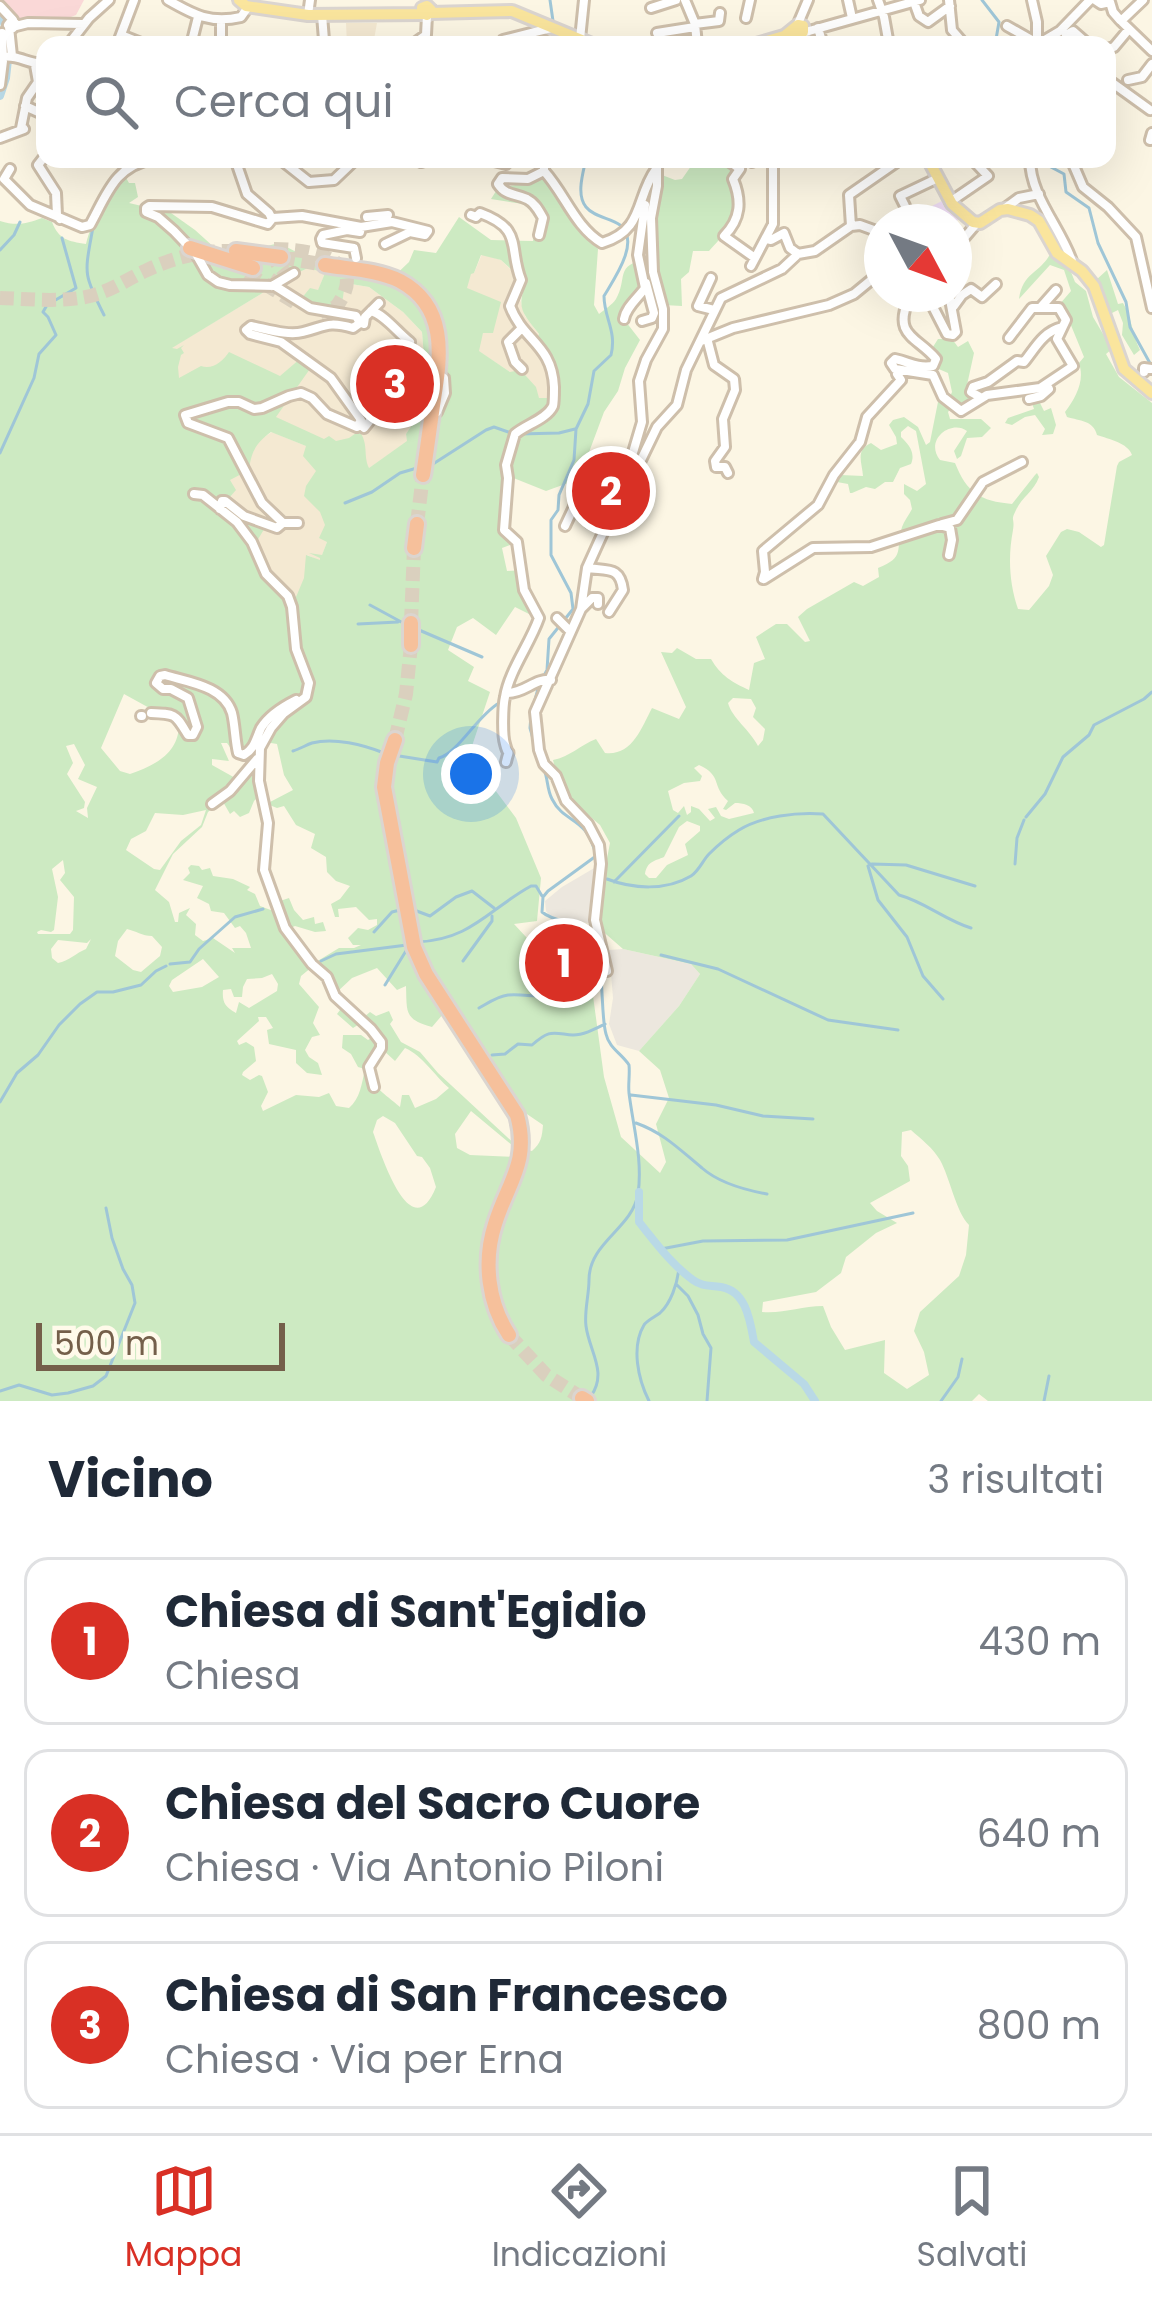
<!DOCTYPE html>
<html lang="it">
<meta charset="utf-8">
<style>
:root{--surface:#fff;--page:#f6f6f7;--text:#1f2937;--muted:#747a83;--line:#e0e1e3;--accent:#d93025}
body{margin:0;font-family:Poppins,sans-serif;background:var(--page);color:var(--text)}
.compass{position:absolute;left:864px;top:204px;width:108px;height:108px;border-radius:50%;background:var(--surface);box-shadow:0 12px 48px #0002;rotate:131deg}
.scale{position:absolute;left:36px;bottom:30px;width:249px;box-sizing:border-box;padding-left:12px;border:6px solid #745f4a;border-top:0;font-size:33px;line-height:42px;white-space:nowrap;color:#745f4a;-webkit-text-stroke:9px #fffaea;paint-order:stroke}
.you{position:absolute;left:471px;top:774px;width:42px;height:42px;margin:-30px;border:9px solid #fff;border-radius:50%;background:#1a73e8;box-shadow:0 0 0 18px #1a73e833}
.badge{display:grid;place-items:center;width:78px;height:78px;border-radius:50%;background:var(--accent);color:#fff;font-size:39px;font-weight:700}
.pin{position:absolute;translate:-50% -50%;border:6px solid #fff;box-shadow:0 3px 12px #0006}
.list{margin:0;padding:0;list-style:none}
h2{display:flex;justify-content:space-between;align-items:center;height:156px;margin:0;padding:0 48px;font-size:51px}
h2 small{font-size:39px;font-weight:400;color:var(--muted)}
.list li{display:grid;grid-template-columns:78px 1fr auto;gap:36px;align-items:center;box-sizing:border-box;height:168px;margin:0 24px 24px;padding:0 24px;border:3px solid var(--line);border-radius:24px}
.list b{display:block;font-size:45px;white-space:nowrap}
.list p{margin:0;font-size:39px;white-space:nowrap;color:var(--muted)}
.list em{font-size:39px;font-style:normal;color:var(--muted)}
.icon{flex:none;width:66px;height:66px;fill:none;stroke:currentColor;stroke-width:2;stroke-linecap:round;stroke-linejoin:round}
.map{position:relative;flex:none;width:1152px;height:1401px;overflow:hidden}
.search{position:absolute;background:var(--surface);box-shadow:0 12px 48px #0002;left:36px;right:36px;top:36px;height:132px;display:flex;align-items:center;gap:30px;box-sizing:border-box;padding:0 42px;border-radius:24px;color:var(--muted);font-size:45px}
.sheet{height:732px;background:var(--surface)}
nav{display:flex;justify-content:space-around;align-items:center;box-sizing:border-box;height:168px;border-top:3px solid var(--line);background:var(--surface);font-size:33px;color:var(--muted)}
nav a{display:grid;justify-items:center;gap:6px}
nav .on{color:var(--accent)}
.map>svg:first-child{display:block}
</style>
<div class="map">
<svg width="1152" height="1401" viewBox="0 0 1152 1401">
<rect width="100%" height="100%" fill="#fcf6e4"/>
<path fill="#f4e9d2" d="M346,23H377L373,45H347Z
M482,254L501,260L526,284L520,299L525,316L539,334L537,339L552,359L556,378L552,398H539L510,372L478,351L483,332L466,288L471,273H474Z
M308,268L325,273L318,291L302,298L345,283L369,287L403,312L422,332L424,357L421,411L406,434L408,441L368,469L329,443L275,417L298,386L153,404L128,411L121,356L171,348L261,294L273,285Z
M272,432L311,448L334,523L320,561L307,555L329,587L327,604L298,601L269,575L257,541L256,524L221,505L229,481L251,456L258,441Z"/>
<path fill="#ece7de" d="M596,867L599,869L594,924L550,916L546,911L545,901L562,887Z
M623,949L691,964L700,974L679,1006L639,1051L617,1045L609,1024L613,998L609,950Z"/>
<path fill="#f3e1f8" d="M944,200L961,216L956,222L958,228L954,230V222H925L920,212Z"/>
<path fill="#fad8d7" d="M0,0H84L76,15L63,20L16,18Z"/>
<path fill="#cdeac2" fill-rule="evenodd" d="M696,159H725L736,169C738,212 739,219 709,251H693L689,272L681,279L682,306L664,305L658,309L656,316L648,313L644,294L619,313L640,340L625,368L618,391L604,412L579,479L546,491L511,477L506,529L518,542L502,548L507,571L523,570L538,611L537,618L515,607L496,635L473,618L457,627L448,650L474,667L468,681L490,692L469,755L516,818L541,878L537,921L514,924L564,978L591,981L604,1077L621,1137L660,1173L666,1162L656,1124L669,1098L660,1070L639,1051L679,1006L700,974L691,964L623,949L599,928L601,889L610,843L600,825L581,809L560,787L553,760C570,757 580,745 596,739L605,753C632,756 641,729 652,708L679,719L686,707L661,652L672,653L677,648L696,659H711C721,676 732,682 749,690L754,663L765,659L756,637L776,624H787L805,642L810,641L798,617L807,609L854,582L863,586L879,577L878,568C906,557 895,550 902,527C904,521 909,515 912,509L910,500L904,494V484L917,491L926,484L916,431L908,426L901,432V437C908,444 916,452 911,464L900,468L893,482H885L875,489L866,487L852,493H850L848,484L837,482L841,475L863,476C862,462 855,450 871,443L881,450L897,444L896,437L889,425L893,420L904,417L918,427L926,445L930,442L938,402V396L931,385L933,381L949,399L952,392L948,373L934,367L939,358L931,350L938,339H952L958,347L968,341L974,353L967,385L976,396L964,408L954,404L948,412L950,419H981L991,428L982,437L967,438L961,456L957,459L954,451L967,431C951,419 924,440 940,460L955,463C967,493 980,501 1012,504L1035,475L1037,473L1039,477C1034,491 1022,497 1016,510C1010,522 1015,517 1013,530C1008,556 1009,583 1018,609L1029,610L1049,586L1053,575L1046,556L1061,532L1067,529L1079,532L1101,547L1104,545L1117,466L1119,462L1132,455C1128,443 1109,439 1097,435C1093,420 1080,421 1067,417L1065,412C1076,397 1085,381 1079,363L1084,357L1068,318L1059,305L1071,291L1064,270L1050,265L1019,299C1023,270 1042,274 1052,250L1069,267L1075,282L1086,291L1093,317L1112,349L1106,354L1119,377L1152,403V1401H988L979,1394L972,1401H0V221C16,226 26,224 42,218L52,222C59,240 68,241 86,244C92,221 105,190 125,176L129,183H135L138,197L129,203L146,207L165,205L171,213L195,230L215,248L245,251L253,244L263,247L279,243L331,270L386,284L409,262L414,250L436,253L459,217L491,240L533,241L537,212L523,204L491,199L498,188L531,182L540,176H547L569,196L574,214L598,249L594,305L599,314C605,309 612,305 616,299C628,279 614,264 647,260C659,241 657,200 662,175L675,180L682,179ZM481,255L501,260L526,283C516,309 523,313 539,334L537,338C553,358 557,373 552,398H539L536,387L516,365L515,371L510,372L479,351L483,333H493L501,302L467,288L471,274L474,273ZM308,268L325,273L318,290L310,288L301,299L312,306L341,311L345,283L369,287L403,312L422,332L424,357L421,411L406,434L407,441L369,468C363,456 369,443 359,431L349,438L336,441L329,436L324,439L276,417L312,366L301,358L280,376L229,352C223,361 213,370 201,366L179,378L178,367L181,355L184,353L181,348L184,345L177,349L172,348L261,294L273,285ZM271,432L306,446L303,456L316,471L306,486L304,496L320,512L325,525L319,538L327,542L322,555L309,553L320,558V560L306,555L304,578L296,597L269,575L257,541L266,526L256,524L222,506L236,490L230,480L249,470C251,452 256,443 271,432ZM124,694L173,721L179,727C177,755 153,766 130,774L120,771L101,748ZM733,698L751,699L756,708L753,717L765,729L763,740L758,746C750,730 732,718 728,703ZM265,742L277,744L284,775L293,790L270,802L265,800L261,779ZM221,743H227L237,757H251L237,779L212,765V759L229,761ZM74,744L85,765L78,779L97,787L87,808L88,818L76,811L84,808L85,802L67,774L73,763L66,746ZM699,765C723,776 711,786 728,801L723,809L726,810L735,803C743,803 752,805 754,813L729,819L721,816L716,807L708,809L715,818L710,821L699,809L691,806V812L687,815L684,806L678,813L673,810L668,791L684,783L700,781L702,776L694,768ZM260,795L266,822L264,873L276,912L260,906L255,894L247,890L250,887L233,879L213,876L210,868L202,870L199,866L191,865L188,868L190,873L183,880L203,886L197,898L209,904L211,911L224,913L235,928L240,926L246,933L251,948H232L235,953L213,938L203,941L195,935L196,924L186,915L190,908L179,913L178,922H175L169,902L155,890L173,854L202,827L208,812L222,800L230,814L234,811L240,817L249,813L254,801ZM267,804L277,808L284,806L296,825L315,834L311,848L326,857L327,872L336,881L350,886L340,899L331,904L335,917H339L338,909L356,907L369,920L377,919V925L368,930L358,928L348,938L353,945H361L354,948H339L316,962L311,960L288,929L295,926L315,932L326,931L323,922L315,924L314,917L303,920L294,910L289,898L277,902L267,872L269,819L273,814ZM206,810L201,825L181,841L160,870L154,869L126,850L131,839L146,831L155,813L183,815ZM687,821L700,826V831L685,844L688,855L667,865L656,878H649L645,874C647,861 655,861 664,857L679,827ZM63,860L65,873L60,880L74,897L73,930L70,934H38L37,932L41,930L51,932L54,930L58,897L52,869ZM127,929C136,931 142,936 152,936L162,947L160,956L141,972L133,970L115,956L118,941ZM91,939L86,949C76,953 69,961 58,963L52,958L51,949L58,940L87,943ZM203,959L219,977L202,987L173,992L169,986L172,980ZM312,967L327,982L332,999L343,1006L337,1014L353,1028L361,1023L373,1037L368,1040L361,1035H343L342,1048L351,1054L358,1067L365,1069C362,1083 360,1099 349,1108L336,1106L329,1093L319,1097L296,1095L263,1111L261,1106L268,1092L262,1076L259,1075L250,1080L242,1075L243,1072L256,1061L254,1047L246,1042L239,1045L237,1041L259,1021L258,1017H266L273,1028L267,1030L269,1044L296,1050V1063L307,1073L322,1075L318,1063L309,1057L305,1050L312,1037L320,1035L313,1023L319,1007L299,984L301,976ZM377,968L397,990L406,986C407,1013 404,1019 432,1027L444,1013L521,1110L543,1125C542,1137 541,1143 532,1151L519,1148L438,1073L420,1052L401,1042L390,1024L393,1020L389,1011L376,1016L370,1012L364,1017L336,993L352,978ZM272,974L278,984L277,991L249,1008L239,1002L236,1013C225,1007 222,1002 223,990L231,989L234,997H242L243,987L247,979L262,978ZM405,1048C423,1056 434,1075 449,1088L436,1099L415,1108L409,1095H402L400,1107C375,1086 363,1083 383,1050L395,1061ZM471,1111L519,1151L518,1157L470,1155L457,1148L455,1134ZM383,1116L395,1123L417,1156L422,1157L430,1168L436,1187C411,1249 381,1154 373,1132L377,1120ZM911,1130C921,1139 933,1148 940,1160C950,1178 956,1212 969,1225L966,1255L959,1276L920,1312L914,1331L924,1352L929,1375L907,1389L884,1373L885,1340L845,1350L831,1327L823,1306C801,1306 783,1314 762,1312L763,1302L816,1292L841,1273L846,1257L876,1233L897,1223L877,1211L870,1203L910,1181L908,1166L901,1156L902,1132Z
M1107,270L1118,304L1123,303C1132,317 1132,335 1140,350L1134,355L1122,335L1123,323L1118,310L1108,315L1095,281Z
M1032,403H1040L1044,411L1051,408L1056,425L1053,434L1042,435L1045,429L1035,415L1025,417L1012,425L1005,423L1008,418L1034,409Z"/>
<g fill="none" stroke-linecap="round" stroke-linejoin="round">
<path stroke="#9fc6d7" stroke-width="3" d="M550,0L553,21
M982,0L999,22L995,45
M1043,159L1049,166L1064,174L1066,192L1089,208L1098,243L1126,302L1130,327L1151,365
M93,227C85,273 82,272 104,315
M0,250L14,235L20,222
M519,434L559,433L575,429
M0,453L34,378L39,354L56,335L48,317L43,312L47,305L76,288L62,238
M433,464L486,430L494,427L511,433
M345,503L372,492L400,473L417,468
M370,605L405,624
M358,624L398,622
M419,630L482,657
M536,749L530,728L531,715L539,685L547,670L549,639L573,609L571,593L551,555V520L558,510L559,495L574,460L576,429L588,404L594,371L611,355C617,331 604,318 604,296C614,279 641,241 620,225C610,218 594,217 586,207C576,195 583,173 586,159
M293,751C300,749 306,745 312,743C334,737 364,745 384,753
M393,755L437,762L439,758C458,753 477,716 499,703
M544,769C548,779 547,790 552,799C565,825 587,815 596,856L548,891L543,897L542,912C555,923 574,920 586,930C607,947 599,1010 606,1034C609,1048 622,1054 629,1065C630,1075 628,1084 629,1093C633,1126 643,1160 638,1194C632,1229 589,1242 589,1280C589,1295 584,1312 586,1326C589,1351 608,1372 591,1396
M1026,817L1045,794L1063,757L1089,735L1094,725L1144,699L1152,692
M872,864L906,865L975,886
M1015,864L1017,838L1024,820
M868,866L878,900L907,937L923,976L943,999
M607,879C633,889 666,891 691,876C699,871 703,860 709,854C718,845 729,836 739,830C762,816 797,812 823,814L899,895C925,902 945,920 971,928
M614,882L679,816
M414,910L430,916L456,897L472,891L494,908
M374,932L392,912L400,910
M417,942C471,940 489,909 531,886H536L542,896
M661,955L718,969L828,1020L898,1030
M321,961L336,954L407,945
M463,961L492,921V916
M170,964L190,962L199,949L235,917L263,909
M385,985L409,946
M479,1008C488,1003 498,996 508,995C534,993 543,1004 566,983L600,987
M492,1055L505,1054L518,1044L532,1045C550,1029 552,1033 573,1035C584,1035 595,1029 605,1024
M631,1095L716,1105L763,1116L813,1119
M0,1102L17,1073L38,1055L59,1025L80,1004L97,992H113L141,985L156,971L166,966
M636,1123C664,1133 680,1150 702,1168C719,1183 745,1190 767,1194
M661,1249L703,1241L787,1240L913,1213
M676,1284L688,1296L698,1315L703,1334L711,1348L707,1401
M0,1391L19,1385L52,1395L68,1393L93,1386L106,1376L135,1303L132,1285L123,1269L112,1238L106,1208
M649,1401C638,1379 631,1347 644,1325C646,1321 656,1316 660,1313C671,1303 677,1284 679,1269
M941,1401L958,1377L962,1359
M1044,1401L1049,1376"/>
<path stroke="#b9d9e6" stroke-width="8" d="M0,12L6,29
M0,96L6,78L9,50
M639,1192V1222C656,1243 671,1264 693,1280C703,1287 709,1285 721,1287C746,1291 750,1320 754,1342L804,1384L815,1401"/>
<path stroke="#dad0be" stroke-width="14" stroke-dasharray="14 7" stroke-linecap="butt" d="M274,249C307,249 373,258 336,307L320,312
M281,257L325,265
M247,273L299,305
M270,279L279,285L288,281L287,275L276,262
M0,298C30,299 65,303 94,295C112,290 128,279 145,271C174,257 204,250 236,251
M417,524L423,475
M411,623L414,548
M395,740L406,694L411,645
M509,1335L546,1375L582,1398"/>
<g stroke="#cebfab" stroke-width="14">
<path id="minor" d="M168,0C194,15 211,24 241,17L248,7
M685,0L695,24L697,45
M848,0L852,18
M878,0L884,17L889,45
M949,0L952,30L965,45
M1032,0L1037,22V44
M1095,0L1101,4L1110,2L1113,12L1120,20
M1143,0L1121,21L1152,51
M914,2L919,16L928,22L950,6
M0,6L13,20
M651,8L676,0
M308,15L310,0
M322,15L324,40
M746,18L750,0
M12,20L16,24L13,28L8,25Z
M695,24L719,21L720,13
M16,26L28,23L83,24
M797,26L808,0
M1007,26L1037,43
M9,27L12,56
M818,28L823,45
M657,33L695,27
M802,33L920,0
M121,35L146,45
M580,39L584,0
M654,43L697,42
M1038,44L1060,31L1090,0
M68,45L89,18L109,0
M117,45L134,0
M191,45L198,17
M221,45V21
M412,45L426,35L427,15
M501,45L503,40L551,28
M1065,45L1066,35L1073,31L1089,45
M1107,49L1114,47L1129,29
M3,57C19,54 30,66 45,63
M1107,79L1150,110
M1128,80L1142,77L1152,64
M0,85L3,61L2,33
M25,106L45,115
M21,128L27,98L38,82L35,65
M0,138L24,129
M1150,140L1152,133
M45,156L38,165L56,193L57,215L60,219
M235,159L247,194L269,213L272,219L268,224L212,207L149,206L146,208V212L158,217L174,231L196,254L208,275L218,282L230,285L275,286L310,308L356,316L360,323L353,328C328,321 326,326 303,332C288,336 267,329 251,326L246,330L250,334L281,342L331,378L361,420L357,427L327,414L312,398L301,393L289,396L262,408L254,409L239,402H228L185,415L188,423L228,438L262,503L283,523
M280,159L309,182L334,180L356,159
M486,159L506,164
M544,159V171C565,194 575,227 602,243C645,230 635,198 656,169
M726,159L740,169L733,179C742,201 741,219 724,236L755,258
M1030,159C1030,197 1062,229 1073,264
M1071,159L1083,187L1108,207L1136,237L1152,308
M421,162L431,159
M752,162L753,159
M10,169L4,179L30,205L82,227L90,225C107,194 115,166 152,159
M950,202L988,176L972,159
M905,206L900,196L938,178
M1004,209L1019,198L1039,194
M471,215L476,217L480,213C524,229 508,247 521,280L510,306C523,341 552,344 554,387C554,391 554,403 553,406C547,419 525,425 515,434L506,465L508,478L504,530L517,542L524,590L539,618C530,644 509,671 505,697C503,705 502,735 505,744C509,760 510,745 506,762
M367,217L388,215L384,220
M273,218L302,216L361,227L392,222L428,231L425,235L410,232L385,244
M851,226L849,195L901,159
M539,235L543,218C539,211 535,203 527,199C514,193 506,196 498,184L502,178L528,179L544,171
M767,239L771,240L784,233L790,248L798,254
M954,241L965,237L977,223
M356,258L354,248L322,243L321,239L323,235L347,230L360,232L361,227
M751,266L773,224V163L778,159
M711,278L698,306L714,310
M272,286L294,273
M949,294L956,332L953,335L947,334L929,299L918,295L909,299C892,336 918,337 936,359L933,366C914,368 910,362 895,359L891,363L895,369L933,375L943,397L961,411L987,395L1040,388L1073,366L1057,339L1066,320L1059,308H1032L1009,338
M954,306L962,295L971,289L982,297L996,284
M1041,307L1056,290
M371,311C384,314 398,333 410,342
M624,319C626,307 638,298 645,288L638,255L645,205
M642,321L652,318L654,313L646,283
M364,324L365,317L379,303
M707,338L714,365L734,379L735,390L723,419L725,447L715,461L716,467H725L728,473
M701,341L733,328L829,305L854,294L882,271
M522,369L515,362L508,342L522,328
M1144,372V368L1152,369
M980,397L971,392L973,387L988,382L1017,361L1024,362C1036,347 1043,332 1062,327
M1029,399L1041,396L1049,389L1047,385
M437,412L445,393L444,378L438,374
M362,426L364,428L380,408
M622,493L626,491L657,427L677,405L686,370L721,298L782,269L798,254L815,251L851,226L860,225L882,233
M194,494L203,495L237,522L252,542L266,574L288,596L292,607L296,649L309,683L306,697L284,713L271,728L260,748L259,781L268,823L264,870L285,928L312,964L327,977L335,996L371,1029L381,1042V1048L369,1067L374,1087
M220,509L222,501H225L244,516L277,528L283,523H298
M590,512V523L596,526
M942,524L957,520L983,482L1022,462
M565,526L586,481L607,503L615,505
M596,526L607,503
M587,568C608,571 620,566 623,590L609,612
M763,579L765,572L763,551L818,505L834,475L860,442L867,417L901,380L897,374
M764,579L813,548L871,547L939,525L950,528L952,540L949,555
M582,608L592,598H598V604
M557,618L570,631
M508,693C525,693 535,678 551,680
M151,713C177,714 175,714 188,735H193L197,727L188,698L171,689H163L156,683L160,676L165,675C188,682 224,686 232,713C235,725 235,740 238,753L244,755C255,748 255,741 261,728C269,715 282,707 296,700
M141,716H142
M212,804L230,791L257,759
M607,971L595,920L601,864L599,845L588,824L566,801L556,776L544,764L539,750L535,712L581,609L587,568L621,493L642,422L639,381L646,360L663,329V309L653,272L651,218L657,186V159"/>
</g>
<g stroke="#dbd5d0" stroke-width="16">
<path id="major" d="M239,0L246,6L308,15L423,14L422,8L427,6L431,10L427,15
M430,13L512,11L594,45
M753,45L784,36
M781,45L782,38L798,25L803,26V32L792,38L788,45
M928,159L952,204L973,222L980,223L1000,210L1008,209L1030,215L1039,221L1057,253L1082,271L1094,286L1124,369L1152,393"/>
</g>
<g stroke="#dbd5d0" stroke-width="20">
<path id="highway" d="M190,248L253,268
M236,251L281,257
M325,265C349,269 378,270 400,281C447,306 441,355 434,399C430,425 427,450 423,475
M414,548L417,524
M411,645V623
M395,740L387,763L384,787L414,947L426,974L517,1115C530,1162 508,1182 495,1224C483,1261 488,1303 509,1335
M582,1398L587,1401"/>
</g>
<use href="#minor" stroke="#fff" stroke-width="8"/>
<use href="#major" stroke="#fae59d" stroke-width="10"/>
<use href="#highway" stroke="#f6c09b" stroke-width="14"/>
</g>
</svg>
<svg class="compass" viewBox="-18 -18 36 36"><path d="M0-13l5 13h-10z" fill="#e53935"/><path d="M0 13l5-13h-10z" fill="#747a83"/></svg>
<div class="scale">500 m</div>
<div class="you"></div>
<div class="pin badge" style="left:564px;top:963px">1</div>
<div class="pin badge" style="left:611px;top:491px">2</div>
<div class="pin badge" style="left:395px;top:384px">3</div>
<div class="search"><svg class="icon" aria-label="search" viewBox="0 0 24 24"><circle cx="10" cy="10" r="6"/><path d="M15 15l6 6"/></svg>Cerca qui</div>
</div>
<section class="sheet">
<h2>Vicino<small>3 risultati</small></h2>
<ul class="list">
<li><span class="badge">1</span><div><b>Chiesa di Sant'Egidio</b><p>Chiesa</p></div><em>430 m</em></li>
<li><span class="badge">2</span><div><b>Chiesa del Sacro Cuore</b><p>Chiesa · Via Antonio Piloni</p></div><em>640 m</em></li>
<li><span class="badge">3</span><div><b>Chiesa di San Francesco</b><p>Chiesa · Via per Erna</p></div><em>800 m</em></li>
</ul>
</section>
<nav>
<a class="on"><svg class="icon" aria-label="map" viewBox="0 0 24 24"><path d="M3 6l6-2 6 2 6-2v14l-6 2-6-2-6 2zM9 4v14M15 6v14"/></svg>Mappa</a>
<a><svg class="icon" aria-label="directions" viewBox="0 0 24 24"><path d="M12 3l9 9-9 9-9-9zM9 14v-3h6M13 9l2 2-2 2"/></svg>Indicazioni</a>
<a><svg class="icon" aria-label="saved" viewBox="0 0 24 24"><path d="M7 4h10v16l-5-4-5 4z"/></svg>Salvati</a>
</nav>
